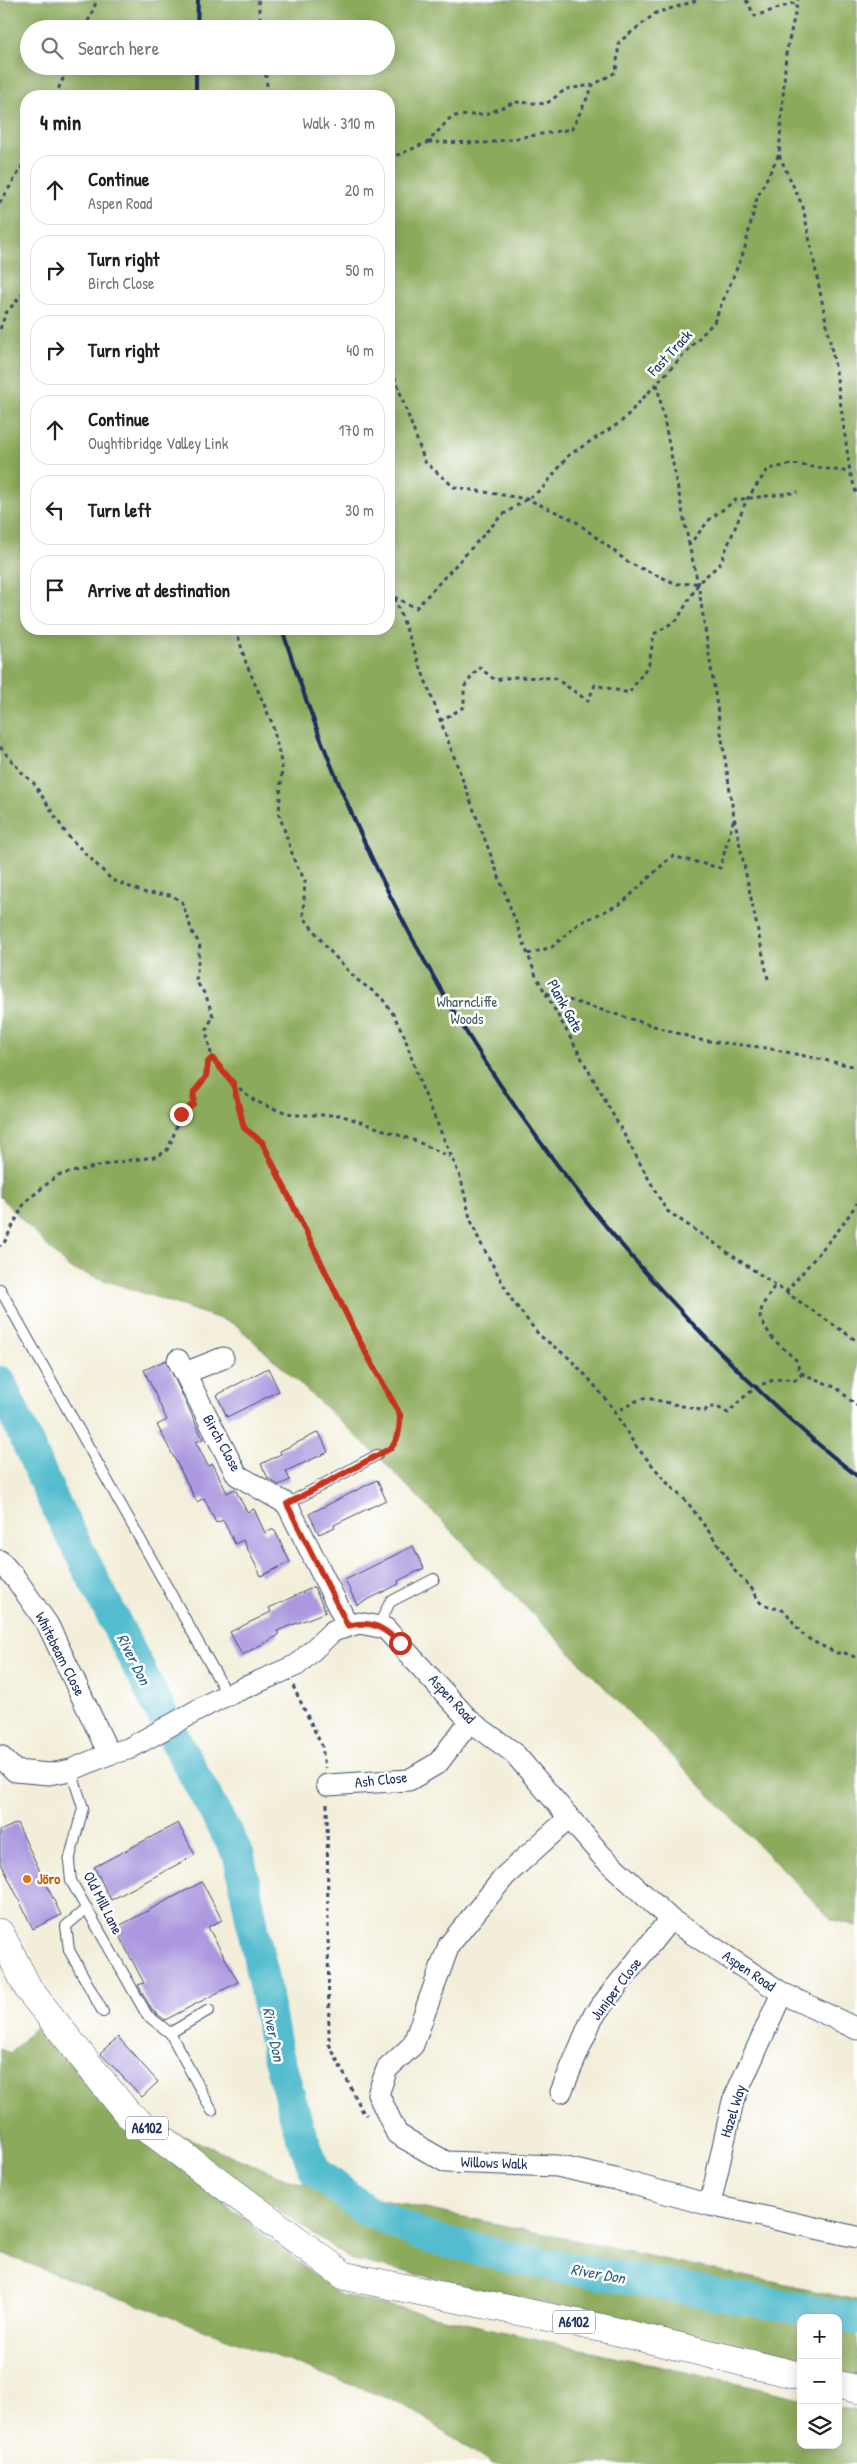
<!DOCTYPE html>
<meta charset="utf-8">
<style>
:root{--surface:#fff;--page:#f2f2f2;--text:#202124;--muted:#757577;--line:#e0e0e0}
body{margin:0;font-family:"Patrick Hand",sans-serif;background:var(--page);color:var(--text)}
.controls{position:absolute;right:15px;bottom:15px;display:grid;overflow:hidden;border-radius:10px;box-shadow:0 2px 12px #0003}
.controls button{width:45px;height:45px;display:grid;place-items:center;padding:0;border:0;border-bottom:1px solid var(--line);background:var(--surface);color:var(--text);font:25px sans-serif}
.stop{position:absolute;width:15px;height:15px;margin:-11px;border:4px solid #c8321e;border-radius:50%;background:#fff}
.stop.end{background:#c8321e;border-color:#fff;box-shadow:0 1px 5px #0008}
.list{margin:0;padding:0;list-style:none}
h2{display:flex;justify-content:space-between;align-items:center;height:65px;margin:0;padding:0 20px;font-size:21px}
h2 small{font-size:16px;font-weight:400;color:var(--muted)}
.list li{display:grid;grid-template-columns:32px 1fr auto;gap:15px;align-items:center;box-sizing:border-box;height:70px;margin:0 10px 10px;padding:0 10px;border:1px solid var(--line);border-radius:20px}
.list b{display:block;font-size:19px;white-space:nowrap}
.list p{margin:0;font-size:16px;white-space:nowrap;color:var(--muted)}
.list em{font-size:16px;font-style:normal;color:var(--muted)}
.icon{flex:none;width:28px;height:28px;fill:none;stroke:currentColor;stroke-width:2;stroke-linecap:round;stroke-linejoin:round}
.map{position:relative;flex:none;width:857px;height:2464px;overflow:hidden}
.search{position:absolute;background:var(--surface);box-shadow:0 2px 12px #0003;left:20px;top:20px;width:375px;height:55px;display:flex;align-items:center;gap:12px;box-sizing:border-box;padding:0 18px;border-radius:28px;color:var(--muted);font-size:19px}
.panel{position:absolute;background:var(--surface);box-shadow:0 2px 12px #0003;left:20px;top:90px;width:375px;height:545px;border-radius:20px}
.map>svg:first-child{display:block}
</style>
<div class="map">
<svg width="857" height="2464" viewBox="0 0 857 2464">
<rect width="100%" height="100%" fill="#fff"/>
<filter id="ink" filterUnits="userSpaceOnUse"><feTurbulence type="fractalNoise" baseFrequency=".02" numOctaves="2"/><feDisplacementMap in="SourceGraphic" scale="10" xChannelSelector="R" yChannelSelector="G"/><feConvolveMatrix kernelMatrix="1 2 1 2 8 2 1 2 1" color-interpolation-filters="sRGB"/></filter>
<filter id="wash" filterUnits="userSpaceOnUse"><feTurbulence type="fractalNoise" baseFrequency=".0096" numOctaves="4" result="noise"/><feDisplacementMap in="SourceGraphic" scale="20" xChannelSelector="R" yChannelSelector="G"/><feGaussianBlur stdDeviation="1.12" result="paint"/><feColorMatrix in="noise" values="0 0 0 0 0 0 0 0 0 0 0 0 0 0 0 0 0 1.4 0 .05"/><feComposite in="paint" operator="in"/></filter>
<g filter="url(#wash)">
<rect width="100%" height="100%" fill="#f3eed9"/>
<path fill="#8caa5c" stroke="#546c5d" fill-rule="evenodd" d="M0,0H857V1926L831,1919L377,1455L235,1324L69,1268L0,1197ZM29,29H386V66H29ZM26,96H389V629H26Z
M43,2019L125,2124L340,2295L801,2398V2445H838V2407L857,2411V2464H492L405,2405L0,2253V2048L11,2053Z
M154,2124L293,2181L857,2300V2375L838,2371V2318H801V2362L350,2259Z"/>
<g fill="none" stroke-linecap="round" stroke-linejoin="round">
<path stroke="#52bcce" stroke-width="32" d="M0,1382L52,1498L181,1751L239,1856L277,2052L298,2126L315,2171L364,2209L429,2238L522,2260L857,2319"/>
</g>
<g id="blocks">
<path fill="#ac98df" d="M166,1360L203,1439L196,1442L208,1466L213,1464L227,1493L235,1489L247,1512L254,1509L265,1533L274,1529L290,1562L261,1576L243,1540L235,1544L223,1520L216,1523L204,1498L197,1502L157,1425L167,1420L144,1370Z
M268,1368L279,1391L227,1417L217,1395Z
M319,1432L328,1452L286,1471L290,1480L279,1485L268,1478L261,1464L281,1454L280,1451Z
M377,1480L386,1500L334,1525L335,1527L319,1534L309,1514Z
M413,1546L424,1568L398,1581L399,1584L357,1605L345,1580Z
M314,1587L326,1612L277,1631L279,1635L242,1655L230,1632L271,1612L269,1608Z
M17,1823L61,1915L33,1929L0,1861V1831Z
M178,1823L195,1855L111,1900L94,1867Z
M202,1882L222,1920L208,1927L238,1982L165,2020L152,2010L138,1985L144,1983L115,1928Z
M118,2037L158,2082L142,2097L100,2053Z"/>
</g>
</g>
<g filter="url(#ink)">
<use href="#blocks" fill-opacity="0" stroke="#3b4c70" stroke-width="1"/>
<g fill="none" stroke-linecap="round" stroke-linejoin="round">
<g stroke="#3b4c70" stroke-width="12">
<path id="service" d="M0,1289L227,1694
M287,1504L377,1455
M378,1627L390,1602L434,1579
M71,1770L83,1808L69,1861L71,1881L147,2015L170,2033L212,2111
M87,1908L66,1926L69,1950L103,2012
M170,2033L209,2010"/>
</g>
<g stroke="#3b4c70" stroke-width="23">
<path id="minor" d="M178,1360L237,1475L287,1504L348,1626
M185,1373L223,1358
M0,1561L16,1579L48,1625L109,1754
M0,1756L15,1771L49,1774L71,1770L109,1754L128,1749L216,1700L297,1665L333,1631L359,1623L385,1628L470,1721L514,1753L602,1856L670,1919L782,1993L857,2029
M327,1785L409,1780L438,1763L470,1721
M569,1818L505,1876L449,1945L413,2045L387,2069L378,2094L397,2134L446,2162L557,2166L615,2179L710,2205L857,2237
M561,2092L593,2016L670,1919
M710,2205L733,2101L782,1993"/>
</g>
<g stroke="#3b4c70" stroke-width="29">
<path id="primary" d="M0,1933L29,1990L128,2114L345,2276L602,2328L801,2376
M838,2385L857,2389"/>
</g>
<path stroke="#3b4c70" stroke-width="3" stroke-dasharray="4 4" stroke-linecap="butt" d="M258,0L261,29
M746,0L755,16L797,2
M85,29L97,0
M265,66L268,96
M55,96L69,66
M428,142L487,143L572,129L593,86
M389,151L398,155L428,142L452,116L486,114L515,102L546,104L566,89L593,85L616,72L619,42L656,13L699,0
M779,155L803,207L836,371L850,472L857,496
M0,203L26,160
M0,329L6,313L26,290
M389,362L425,462L454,487L527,499L574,520L629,563L677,584L698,583L720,564L747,499L768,469L793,464L850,472
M657,384L689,544
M389,583L536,976L666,1210L857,1341
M394,597L416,608L501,516L542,489L569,455L621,422L714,322L744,251L757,198L779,154L786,54L798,0
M236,629L246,663L272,723L282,766L279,814L296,865L305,880L303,916L327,948L356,979L381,997L393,1014L404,1035L420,1083L461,1179L470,1218L479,1240L512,1300L539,1335L569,1358L590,1380L616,1412L636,1401L647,1398L705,1411L708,1407H717L728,1413C746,1394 766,1374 795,1380L801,1375L796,1360L772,1338L760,1318L762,1306L775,1285
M440,721L464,707V687L479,667L495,680L512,677L555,678L588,701L595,685L629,693L649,664L654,634L677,620L698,584
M0,747L23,774L33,782L67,835L112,880L146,893L171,895L182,902L193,934L200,944L196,981L206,996L213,1016L206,1031L212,1058L208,1062L206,1077L194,1092L193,1104L180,1115L172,1140L166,1152L154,1157L118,1162L58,1175L25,1202L4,1243L0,1246
M528,954L552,947L578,924L622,903L672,856L720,868L734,818
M768,979L734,817L698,583L689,545L710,519L736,500L798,492
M546,993L700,1040L767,1048L857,1067
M212,1058L233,1083L244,1128L263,1142L359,1341L401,1415C400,1427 399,1441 389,1449
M233,1083L255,1101L275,1109L295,1115H340L416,1141L450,1157
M786,1292L841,1227L857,1203
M801,1373L837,1388L857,1406
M614,1411L635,1445L670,1486L688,1503L728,1558L734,1570L754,1591L758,1600L762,1604L785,1611L801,1633L812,1641L837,1653H845L857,1658
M293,1686L322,1746L325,1768
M327,1804L329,2044L363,2112L367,2115"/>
<use href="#service" stroke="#fff" stroke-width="10"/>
<use href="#minor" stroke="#fff" stroke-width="21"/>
<use href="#primary" stroke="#fff" stroke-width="28"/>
<path stroke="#1b2f5e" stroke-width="4" d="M197,29L198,0
M196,66V96
M282,629C361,877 488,1101 664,1293C724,1359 787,1421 857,1476"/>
</g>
</g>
<g fill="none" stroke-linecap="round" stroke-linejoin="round" filter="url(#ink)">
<path stroke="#c8321e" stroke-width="6" d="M181,1114L193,1104L194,1092L206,1077L208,1062L212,1058L233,1083L244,1128L262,1142L359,1340L400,1415C400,1427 399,1439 391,1448L287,1504L348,1626C371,1619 384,1628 400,1643"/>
</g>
<circle fill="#e8710a" stroke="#fff" stroke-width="2" cx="27" cy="1879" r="5"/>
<g text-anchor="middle" stroke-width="5" stroke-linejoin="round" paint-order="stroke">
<g fill="#fff" stroke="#5f6d8e" stroke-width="1">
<rect x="126" y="2116.5" width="42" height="23" rx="4"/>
<rect x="553" y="2310.5" width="42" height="23" rx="4"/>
</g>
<g font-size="14" font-weight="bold" fill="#1b2f5e">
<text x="147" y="2133">A6102</text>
<text x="574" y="2327">A6102</text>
</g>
<g font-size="15" fill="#1b2f5e" stroke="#fff">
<text transform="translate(670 353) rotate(-47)" y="5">Fast Track</text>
<text transform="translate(565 1006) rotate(61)" y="5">Plank Gate</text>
<text transform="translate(222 1443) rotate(61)" y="5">Birch Close</text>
<text transform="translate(60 1654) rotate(63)" y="5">Whitebeam Close</text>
<text transform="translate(452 1699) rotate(47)" y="5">Aspen Road</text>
<text transform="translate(381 1780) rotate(-6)" y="5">Ash Close</text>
<text transform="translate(103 1903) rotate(63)" y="5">Old Mill Lane</text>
<text transform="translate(749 1971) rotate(34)" y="5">Aspen Road</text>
<text transform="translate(616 1989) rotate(-53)" y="5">Juniper Close</text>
<text transform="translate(733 2111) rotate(-73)" y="5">Hazel Way</text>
<text transform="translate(494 2163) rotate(2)" y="5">Willows Walk</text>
</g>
<g font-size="15" fill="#485c61" stroke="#fff">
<text x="467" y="1007">Wharncliffe<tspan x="467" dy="17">Woods</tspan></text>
</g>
<g font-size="15" font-weight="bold" fill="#c56008" stroke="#fff" text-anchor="start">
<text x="37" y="1884">Jöro</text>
</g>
<g font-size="16" font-style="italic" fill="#2e6085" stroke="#fff">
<text transform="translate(134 1659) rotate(63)" y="6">River Don</text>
<text transform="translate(274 2034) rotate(78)" y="6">River Don</text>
<text transform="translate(598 2273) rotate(10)" y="6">River Don</text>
</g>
</g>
</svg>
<div class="controls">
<button>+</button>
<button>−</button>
<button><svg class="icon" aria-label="layers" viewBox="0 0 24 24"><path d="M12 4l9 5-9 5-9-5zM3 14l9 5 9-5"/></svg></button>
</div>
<div class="stop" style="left:400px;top:1643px"></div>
<div class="stop end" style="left:181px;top:1114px"></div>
<div class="search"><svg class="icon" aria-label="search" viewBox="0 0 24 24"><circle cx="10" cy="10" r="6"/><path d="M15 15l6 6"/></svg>Search here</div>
<section class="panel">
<h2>4 min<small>Walk · 310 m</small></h2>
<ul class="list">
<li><svg class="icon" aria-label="ahead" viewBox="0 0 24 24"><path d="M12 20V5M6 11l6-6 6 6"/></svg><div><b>Continue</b><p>Aspen Road</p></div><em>20 m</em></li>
<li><svg class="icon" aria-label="right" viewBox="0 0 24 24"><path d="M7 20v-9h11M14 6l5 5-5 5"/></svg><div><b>Turn right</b><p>Birch Close</p></div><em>50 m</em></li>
<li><svg class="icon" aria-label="right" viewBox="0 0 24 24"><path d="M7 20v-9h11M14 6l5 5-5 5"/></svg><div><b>Turn right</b></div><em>40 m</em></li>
<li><svg class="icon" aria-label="ahead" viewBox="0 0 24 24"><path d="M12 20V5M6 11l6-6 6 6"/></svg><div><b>Continue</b><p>Oughtibridge Valley Link</p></div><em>170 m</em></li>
<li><svg class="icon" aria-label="left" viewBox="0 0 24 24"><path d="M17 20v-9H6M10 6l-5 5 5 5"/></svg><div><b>Turn left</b></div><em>30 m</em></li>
<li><svg class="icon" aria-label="arrive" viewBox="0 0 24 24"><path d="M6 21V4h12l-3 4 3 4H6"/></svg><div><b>Arrive at destination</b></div></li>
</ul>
</section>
</div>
